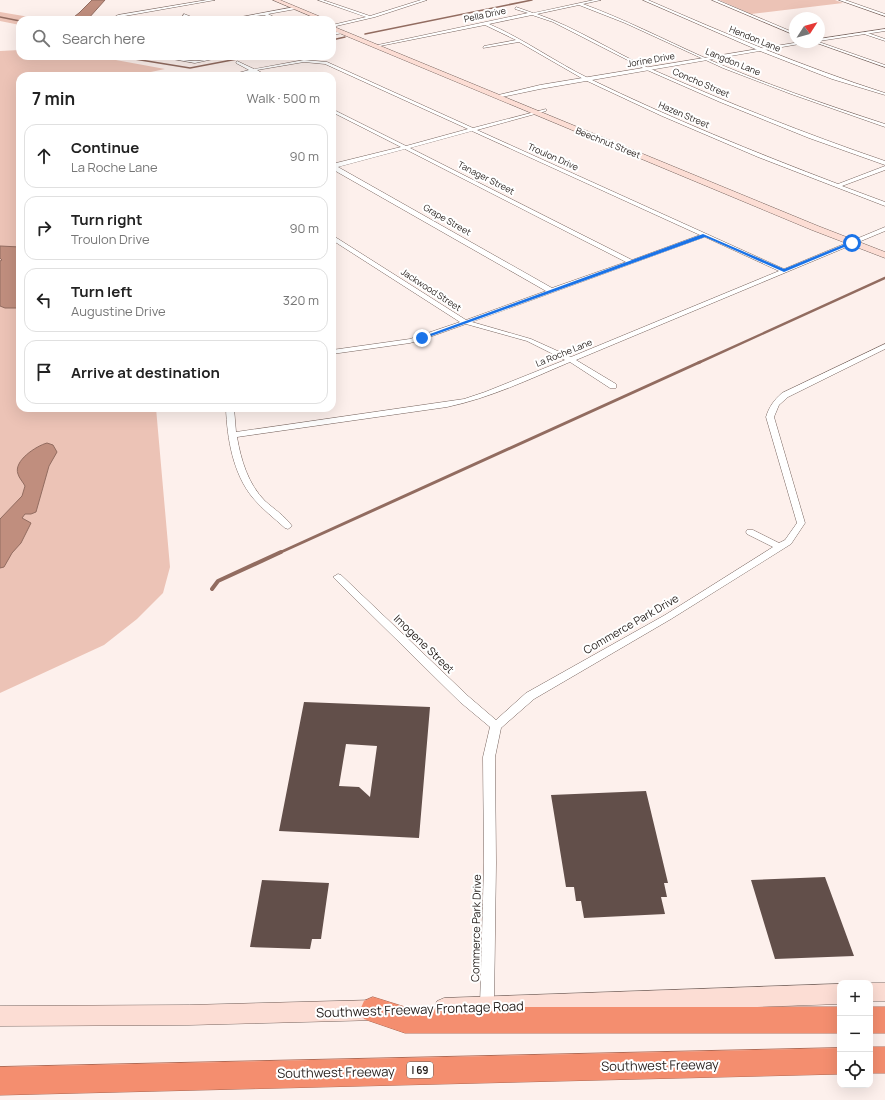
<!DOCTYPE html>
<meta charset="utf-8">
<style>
:root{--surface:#fff;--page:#f6f6f6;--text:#222;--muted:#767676;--line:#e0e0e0}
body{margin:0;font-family:Manrope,sans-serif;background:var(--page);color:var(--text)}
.controls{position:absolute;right:12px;bottom:12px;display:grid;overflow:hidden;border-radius:8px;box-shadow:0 4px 16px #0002}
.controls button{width:36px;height:36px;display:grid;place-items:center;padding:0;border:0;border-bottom:1px solid var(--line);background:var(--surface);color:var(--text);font:20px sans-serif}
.compass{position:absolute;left:789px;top:12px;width:36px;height:36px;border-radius:50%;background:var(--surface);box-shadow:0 4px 16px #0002;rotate:54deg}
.stop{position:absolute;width:12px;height:12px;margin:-9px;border:3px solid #1a73e8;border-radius:50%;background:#fff}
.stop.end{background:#1a73e8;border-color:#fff;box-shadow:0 1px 4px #0008}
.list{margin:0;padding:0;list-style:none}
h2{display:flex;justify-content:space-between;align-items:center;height:52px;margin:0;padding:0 16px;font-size:17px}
h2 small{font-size:13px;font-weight:400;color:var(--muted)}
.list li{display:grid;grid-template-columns:26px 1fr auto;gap:12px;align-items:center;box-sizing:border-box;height:64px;margin:0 8px 8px;padding:0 8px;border:1px solid var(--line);border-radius:12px}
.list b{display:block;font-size:15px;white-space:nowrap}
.list p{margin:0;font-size:13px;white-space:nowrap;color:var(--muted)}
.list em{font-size:13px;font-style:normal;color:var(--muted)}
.icon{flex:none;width:22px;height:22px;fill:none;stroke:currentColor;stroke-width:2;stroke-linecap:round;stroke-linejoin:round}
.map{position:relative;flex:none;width:885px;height:1100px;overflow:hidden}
.search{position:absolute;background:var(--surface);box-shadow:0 4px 16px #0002;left:16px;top:16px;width:320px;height:44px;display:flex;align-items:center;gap:10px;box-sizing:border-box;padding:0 14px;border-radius:12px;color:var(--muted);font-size:15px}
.panel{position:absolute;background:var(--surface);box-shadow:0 4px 16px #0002;left:16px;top:72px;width:320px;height:340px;border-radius:12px}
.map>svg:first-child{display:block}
</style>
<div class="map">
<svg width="885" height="1100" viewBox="0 0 885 1100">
<rect width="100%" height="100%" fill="#fdf0ec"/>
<path fill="#ecc3b6" d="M719,0H835L843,3L751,14Z
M0,12L47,20H20V25L0,21Z
M20,50V56H94L165,69L132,76H20V408H156L170,567L163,593L137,619L104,645L0,693V51Z"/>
<path fill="#c08e7e" stroke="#926c60" d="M92,0H105L88,19L70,20L79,13Z
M0,246L20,247V308H5L0,306V261L2,260L0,258Z
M47,443L53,445L57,452L49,466L36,512L31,514H25L22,518L31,523L21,543L12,553L4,567L0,568V519L22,496L25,486C23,482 19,478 18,474C13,461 36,446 47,443Z"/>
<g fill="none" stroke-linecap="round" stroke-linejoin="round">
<path stroke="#926c60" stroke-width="1.5" d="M0,17L20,21
M365,34L532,0
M332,40L345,37
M116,56L190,68L253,56"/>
<path stroke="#926c60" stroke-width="2.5" d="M698,363L885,278"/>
<path stroke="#926c60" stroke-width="3" d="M279,553L700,362"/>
<path stroke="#926c60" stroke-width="4" d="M212,589L218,581L281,552"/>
</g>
<path fill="#624f4a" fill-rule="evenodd" d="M304,702L430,707L419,838L279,831ZM346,744L377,746L370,797L359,787L339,786Z
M646,791L668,883H664L667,897H661L665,914L584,918L581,901H576L574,887H566L551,795Z
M825,877L854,956L775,959L751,880Z
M262,880L329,883L321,939H312L310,949L250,947Z"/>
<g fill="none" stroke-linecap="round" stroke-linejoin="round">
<g stroke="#78655f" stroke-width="1">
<path id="minor" d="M207,0H215L119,17L114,20H109L118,15Z
M318,0H323L370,16L421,0H427L375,17L332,27V25L366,17Z
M594,0H601L583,4C624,19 663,39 703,57C762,83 824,104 885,124V127L791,94L723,68L625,23L579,5L537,14C577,28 613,52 651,69C728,103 806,134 885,161V165L809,138L720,102L647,70L553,22L532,15L489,24C524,39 555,62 590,79C670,118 754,152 838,184L885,166V170L842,186L885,202V206L758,157L662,116L585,80L519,42L483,48L484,46L516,40L485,25L375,47L373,46L528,13L515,9L516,7L533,13Z
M643,0H648C726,34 804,67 885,93V95L832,79L760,51Z
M712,0H717L795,33V35Z
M295,7L296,9L268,14L280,20H275L264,15L225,20Z
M184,14L197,19L198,20H193L183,16Z
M343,31V33L332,35V33Z
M865,32L885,39V41L864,34Z
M814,42H819L885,65V67Z
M156,56C169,56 182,61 195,61C206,61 216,56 227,56L195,63Z
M304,60L327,62L473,128L546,109V111L477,130L784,269L885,227V231L576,360L616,384V388H610L570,362C530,379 490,398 447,407L237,437C241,460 248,484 265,501C274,509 285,516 292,526L288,529L285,528C274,518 262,509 253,498C233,474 227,438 226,408H234L236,432L464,399L485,392L565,360L527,341L466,324L424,339L410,343L332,354V350L410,339L460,322L332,240V235L466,320L546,291L332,169V164L401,147L332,112V109L406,146L468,129L325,64L304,62L257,70L267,76H262L253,72L234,76H227L249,70L236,63L237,61L254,69ZM472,131L700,235L632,260L410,148ZM405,149L626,262L552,288L338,167ZM705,237L779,271L571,357L531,339L472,322Z
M885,344V349L788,397L779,405L774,417L805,523L791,544L671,619L534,699L501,728L495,757L496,863L494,1006L492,1011L487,1013L482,1011L480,1006L484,863L483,757L490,727L460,702L333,577L338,574L341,575L468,696L496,720L526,693L665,615L773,547L747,534L746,532L747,530H753L779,543L785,540L797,523L766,417C769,407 774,400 782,393Z"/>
</g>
<g stroke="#78655f" stroke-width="1">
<path id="tertiary" d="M839,0H845L885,14V16Z
M885,29V31L819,41V39Z
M800,42H811L540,89L497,98L494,96L540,85Z"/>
</g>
<g stroke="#78655f" stroke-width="1">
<path id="secondary" d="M273,0H280L328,20H320Z
M332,26L818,226L885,252V258L812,230L332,30Z
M869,983H885V1001H870Z
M840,984V1004L444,1018L437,1015L434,1008L437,1001L444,998Z
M378,1000L385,1003L388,1010L385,1017L378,1020L189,1025L0,1026V1006L189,1005Z"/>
</g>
<g stroke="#ac6752" stroke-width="1">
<path id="motorway" d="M373,997L405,1007H840V1033H405L364,1019L360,1010L364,1001Z
M870,1007H885V1033H870Z
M870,1047H885V1073H870Z
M840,1048V1074L0,1095V1067Z"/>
</g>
<use href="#minor" fill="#fff" fill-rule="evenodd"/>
<use href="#tertiary" fill="#fff" fill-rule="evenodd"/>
<use href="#secondary" fill="#fcddd4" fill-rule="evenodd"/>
<use href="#motorway" fill="#f48e6f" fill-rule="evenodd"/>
</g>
<path fill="#1a73e8" d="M703,234L784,269L850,242L854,243L784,272L705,237L423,339L419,338Z"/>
<g text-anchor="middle" stroke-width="4" stroke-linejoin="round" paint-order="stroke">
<g font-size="9" fill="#251e1b" stroke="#fff">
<text transform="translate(485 15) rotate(-12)" y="3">Pella Drive</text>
<text transform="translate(755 39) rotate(22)" y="3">Hendon Lane</text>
<text transform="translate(651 60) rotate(-10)" y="3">Jorine Drive</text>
<text transform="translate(733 62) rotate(22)" y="3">Langdon Lane</text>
<text transform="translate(701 83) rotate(23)" y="3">Concho Street</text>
<text transform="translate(684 115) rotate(23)" y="3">Hazen Street</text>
<text transform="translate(608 143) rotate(22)" y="3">Beechnut Street</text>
<text transform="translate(553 157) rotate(24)" y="3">Troulon Drive</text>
<text transform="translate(486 178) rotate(27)" y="3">Tanager Street</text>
<text transform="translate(447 220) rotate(30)" y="3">Grape Street</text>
<text transform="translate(431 290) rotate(33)" y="3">Jackwood Street</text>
<text transform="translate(564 353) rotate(-22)" y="3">La Roche Lane</text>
</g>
<rect fill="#fff" stroke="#66625f" stroke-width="1" x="407" y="1062" width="26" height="16" rx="3"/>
<g font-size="10" font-weight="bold" fill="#251e1b">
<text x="420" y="1074">I 69</text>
</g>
<g font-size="11" fill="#251e1b" stroke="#fff">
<text transform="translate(631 624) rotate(-30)" y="4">Commerce Park Drive</text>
<text transform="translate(424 644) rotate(44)" y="4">Imogene Street</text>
<text transform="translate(476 928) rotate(-89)" y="4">Commerce Park Drive</text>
</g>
<g font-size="13" fill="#251e1b" stroke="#fff">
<text transform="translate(420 1009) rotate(-2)" y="5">Southwest Freeway Frontage Road</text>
<text transform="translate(660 1065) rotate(-1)" y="5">Southwest Freeway</text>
<text transform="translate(336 1072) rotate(-1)" y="5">Southwest Freeway</text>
</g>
</g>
</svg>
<div class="controls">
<button>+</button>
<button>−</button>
<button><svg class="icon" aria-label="locate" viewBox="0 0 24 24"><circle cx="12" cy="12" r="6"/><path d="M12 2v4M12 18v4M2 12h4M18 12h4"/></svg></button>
</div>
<svg class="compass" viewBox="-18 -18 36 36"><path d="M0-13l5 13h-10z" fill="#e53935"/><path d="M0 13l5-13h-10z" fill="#767676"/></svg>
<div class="stop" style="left:852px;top:243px"></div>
<div class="stop end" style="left:422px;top:338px"></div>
<div class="search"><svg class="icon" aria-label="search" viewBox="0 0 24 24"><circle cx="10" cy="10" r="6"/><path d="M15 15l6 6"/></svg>Search here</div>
<section class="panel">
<h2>7 min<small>Walk · 500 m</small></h2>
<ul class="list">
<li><svg class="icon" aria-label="ahead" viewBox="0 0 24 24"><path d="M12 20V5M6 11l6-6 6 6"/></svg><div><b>Continue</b><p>La Roche Lane</p></div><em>90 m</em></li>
<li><svg class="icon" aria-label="right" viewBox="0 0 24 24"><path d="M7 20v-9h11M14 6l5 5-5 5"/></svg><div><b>Turn right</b><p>Troulon Drive</p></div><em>90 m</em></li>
<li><svg class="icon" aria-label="left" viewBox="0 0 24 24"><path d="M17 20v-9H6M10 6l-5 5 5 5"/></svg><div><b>Turn left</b><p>Augustine Drive</p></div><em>320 m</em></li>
<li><svg class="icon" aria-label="arrive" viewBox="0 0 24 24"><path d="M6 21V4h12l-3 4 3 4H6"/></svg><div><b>Arrive at destination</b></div></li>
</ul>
</section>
</div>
